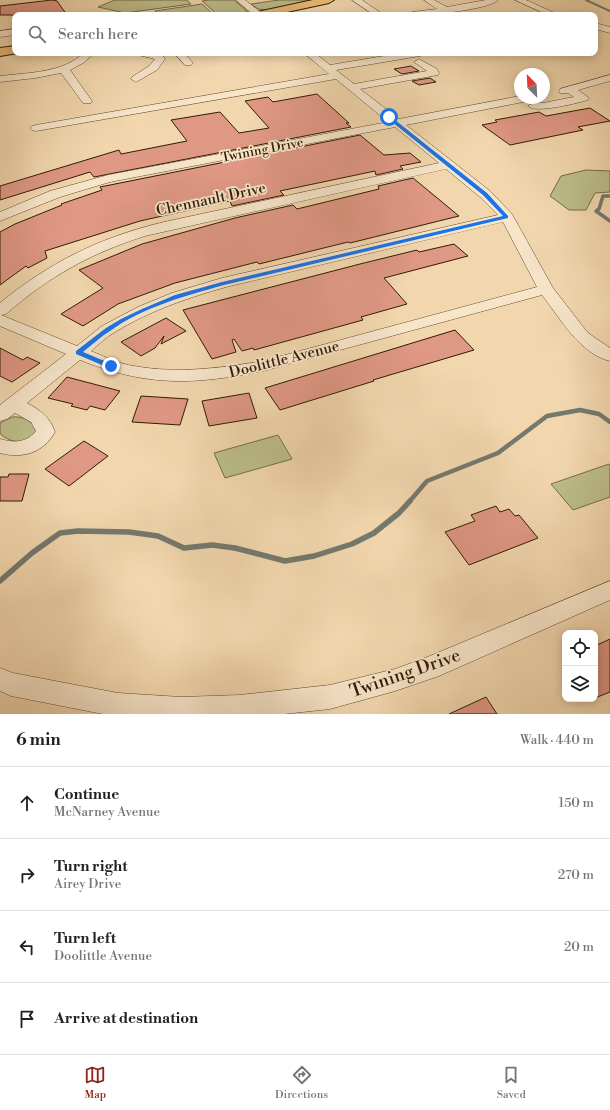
<!DOCTYPE html>
<meta charset="utf-8">
<style>
:root{--surface:#fff;--page:#f6f6f6;--text:#202124;--muted:#757577;--line:#e0e0e0;--accent:#8f2418}
body{margin:0;font-family:"Libre Bodoni",serif;background:var(--page);color:var(--text)}
.controls{position:absolute;right:12px;bottom:12px;display:grid;overflow:hidden;border-radius:8px;box-shadow:0 2px 10px #0003}
.controls button{width:36px;height:36px;display:grid;place-items:center;padding:0;border:0;border-bottom:1px solid var(--line);background:var(--surface);color:var(--text);font:20px sans-serif}
.compass{position:absolute;left:514px;top:68px;width:36px;height:36px;border-radius:50%;background:var(--surface);box-shadow:0 2px 10px #0003;rotate:336deg}
.stop{position:absolute;width:12px;height:12px;margin:-9px;border:3px solid #1a73e8;border-radius:50%;background:#fff}
.stop.end{background:#1a73e8;border-color:#fff;box-shadow:0 1px 4px #0008}
.list{margin:0;padding:0;list-style:none}
h2{display:flex;justify-content:space-between;align-items:center;height:52px;margin:0;padding:0 16px;font-size:17px}
h2 small{font-size:13px;font-weight:400;color:var(--muted)}
.list li{display:grid;grid-template-columns:26px 1fr auto;gap:12px;align-items:center;box-sizing:border-box;height:72px;padding:0 16px;border-top:1px solid var(--line)}
.list b{display:block;font-size:15px;white-space:nowrap}
.list p{margin:0;font-size:13px;white-space:nowrap;color:var(--muted)}
.list em{font-size:13px;font-style:normal;color:var(--muted)}
.icon{flex:none;width:22px;height:22px;fill:none;stroke:currentColor;stroke-width:2;stroke-linecap:round;stroke-linejoin:round}
.map{position:relative;flex:none;width:610px;height:714px;overflow:hidden}
.search{position:absolute;background:var(--surface);box-shadow:0 2px 10px #0003;left:12px;right:12px;top:12px;height:44px;display:flex;align-items:center;gap:10px;box-sizing:border-box;padding:0 14px;border-radius:8px;color:var(--muted);font-size:15px}
.sheet{height:340px;background:var(--surface)}
nav{display:flex;justify-content:space-around;align-items:center;box-sizing:border-box;height:56px;border-top:1px solid var(--line);background:var(--surface);font-size:11px;color:var(--muted)}
nav a{display:grid;justify-items:center;gap:2px}
nav .on{color:var(--accent)}
.map>svg:first-child{display:block}
</style>
<div class="map">
<svg width="610" height="714" viewBox="0 0 610 714">
<rect width="100%" height="100%" fill="#f2d7ae"/>
<filter id="stains"><feTurbulence type="fractalNoise" baseFrequency=".005" numOctaves="4"/><feColorMatrix values="0 0 0 0 .2 0 0 0 0 .09 0 0 0 0 .02 0 0 0 .5 -.17"/></filter>
<radialGradient id="worn" r=".72"><stop offset=".6" stop-color="#630" stop-opacity="0"/><stop offset="1" stop-color="#630" stop-opacity=".3"/></radialGradient>
<path fill="#bcbe89" stroke="#776c46" d="M115,0H187L191,4L125,13L98,7Z
M209,0H234L248,12L218,15L202,1Z
M279,0H316L268,10L258,9L251,4Z
M202,4L214,15H159L155,11Z
M586,170L610,171V192L595,193L586,210H569L550,196L561,176Z
M12,417C24,416 30,421 39,429C31,439 19,445 8,439C5,437 1,436 0,433C0,430 0,426 0,423Z
M278,435L292,459L225,478L214,453Z
M609,464L610,466V497L573,510L551,484Z"/>
<g fill="none" stroke-linecap="round" stroke-linejoin="round">
<path stroke="#74796f" stroke-width="2" d="M586,0L610,11"/>
<path stroke="#74796f" stroke-width="3.5" d="M610,196H603L599,209L596,211L610,221"/>
<path stroke="#74796f" stroke-width="4.5" d="M409,502L427,481L498,453L547,416L580,410L599,414L610,422"/>
<path stroke="#74796f" stroke-width="5.5" d="M0,581L32,553L60,533L78,531L129,532L158,536L184,548L212,545L235,548L285,561L314,556L352,544L374,533L399,513L410,501"/>
</g>
<path fill="#df9884" stroke="#321b04" d="M52,0L57,1L67,15H0V6Z
M411,66L419,71L402,74L394,69Z
M430,78L436,82L419,85L412,81Z
M317,94L349,123H346L351,127L94,177L90,172L0,200V186L119,150L121,154L187,141L171,120L220,112L239,133L269,128L245,101L268,97L273,102Z
M590,108L610,121L578,127L583,130L510,145L482,125L497,122L495,120L539,112L546,116Z
M360,135L384,155L410,153L421,162L400,166L403,169L376,175L375,171L280,191L284,195L232,206L230,201L140,221L45,251L47,258L28,268L26,266L0,285V232L15,224L62,205L61,204L102,190L100,187Z
M413,178L459,216L350,243L348,242L259,264L257,262L175,283L118,304L83,326L61,314L103,288L79,270L142,244L235,218L293,205L297,209L379,189L378,186Z
M454,244L468,256L384,278L407,304L361,317L363,320L254,350L253,348L242,351L234,339L232,340L236,352L212,359L183,310L360,264L417,250L419,252Z
M166,318L186,331L161,344L164,336L155,348L141,356L121,342Z
M455,330L474,350L373,380L374,381L280,410L265,388Z
M0,348L23,360L27,357L40,363L12,382L0,376Z
M67,377L120,391L105,410L90,406L87,410L71,406L73,404L48,398Z
M249,393L257,418L209,426L202,401Z
M141,396L188,399L180,425L132,422Z
M84,441L108,456L69,486L45,469Z
M9,474H29L22,501H0V477H8Z
M496,506L500,512L509,509L515,516L519,515L538,538L469,565L445,532L475,521L471,515Z
M610,639V692L595,698V646Z
M486,697L497,714H449Z"/>
<g fill="none" stroke-linecap="round" stroke-linejoin="round">
<g stroke="#624a2e" stroke-width="1">
<path id="minor" d="M236,0H245L264,15H254Z
M352,0H362L384,15H374Z
M424,0H434L447,7L486,0H498C486,11 425,15 408,15L412,12L437,9Z
M515,0H526L559,15H548Z
M595,23L610,27V33L595,29Z
M15,29V35L0,37V31Z
M83,53H93L85,62L70,70L92,101L91,103H83L61,73L35,78L0,82V76C25,73 65,73 83,53Z
M136,53H161L165,59L157,70L136,82L131,79L132,77L149,66L155,59L138,55Z
M174,53H184L193,63L191,65H185Z
M304,53H315L330,65L402,53H425L420,56L336,70L354,84L427,71L414,62L419,59L437,69L439,73L438,75L360,89L399,119L520,96V98H533L528,101L406,125L490,191L512,214L553,288L588,333L610,348V361C580,354 560,318 542,295L263,371C194,385 147,387 80,360L27,403C40,410 50,417 55,432C43,453 23,459 0,453V439C15,443 26,443 36,431L31,422L15,413L7,419L0,421V405L66,354L0,326V303C50,262 101,237 164,222L439,163L395,127L110,182L60,197L0,221V212L50,191L108,175L388,122L336,79L36,131L32,130L30,128L32,126L36,125L329,74ZM446,169L480,197L498,215L222,278L172,293L138,307L102,326L77,346L1,315L6,314C50,276 89,254 145,236ZM503,222L537,287L263,361C220,368 178,374 134,366C119,364 105,357 91,351C98,345 106,337 115,332C149,311 187,298 226,287Z
M610,75V81L578,90L589,98L588,100C577,103 535,114 528,106L533,103H543L574,97L568,93H560L559,91L560,89Z
M610,581V600L439,676L395,691L330,709L284,714H103L11,696L0,691V668L13,673L118,693L181,697L240,695L330,685L395,669L425,658Z"/>
</g>
<g stroke="#321b04" stroke-width="2">
<path id="major" d="M313,0H334L329,3L273,15H251L257,12Z
M15,46V53H18L0,56V48Z"/>
</g>
<use href="#minor" fill="#f7e5ca" fill-rule="evenodd"/>
<use href="#major" fill="#e9bc77" fill-rule="evenodd"/>
</g>
<path fill="#1a73e8" d="M387,116H390L487,193L508,216V218L224,285C185,296 143,307 110,331C100,337 92,345 83,352L114,365V368H109L76,354V351L106,328L121,319L142,309L175,295L222,282L503,216L483,195L387,118Z"/>
<g text-anchor="middle" stroke-width="3.5" stroke-linejoin="round" paint-order="stroke">
<g font-size="13" fill="#321b04" stroke="#f7e5ca">
<text transform="translate(262 149) rotate(-11)" y="5">Twining Drive</text>
</g>
<g font-size="15" fill="#321b04" stroke="#f7e5ca">
<text transform="translate(211 199) rotate(-12)" y="5">Chennault Drive</text>
<text transform="translate(284 359) rotate(-14)" y="5">Doolittle Avenue</text>
</g>
<g font-size="18" fill="#321b04" stroke="#f7e5ca">
<text transform="translate(405 673) rotate(-19)" y="6">Twining Drive</text>
</g>
</g>
<rect width="100%" height="100%" filter="url(#stains)"/>
<rect width="100%" height="100%" fill="url(#worn)"/>
</svg>
<div class="controls">
<button><svg class="icon" aria-label="locate" viewBox="0 0 24 24"><circle cx="12" cy="12" r="6"/><path d="M12 2v4M12 18v4M2 12h4M18 12h4"/></svg></button>
<button><svg class="icon" aria-label="layers" viewBox="0 0 24 24"><path d="M12 4l9 5-9 5-9-5zM3 14l9 5 9-5"/></svg></button>
</div>
<svg class="compass" viewBox="-18 -18 36 36"><path d="M0-13l5 13h-10z" fill="#e53935"/><path d="M0 13l5-13h-10z" fill="#757577"/></svg>
<div class="stop" style="left:389px;top:117px"></div>
<div class="stop end" style="left:111px;top:366px"></div>
<div class="search"><svg class="icon" aria-label="search" viewBox="0 0 24 24"><circle cx="10" cy="10" r="6"/><path d="M15 15l6 6"/></svg>Search here</div>
</div>
<section class="sheet">
<h2>6 min<small>Walk · 440 m</small></h2>
<ul class="list">
<li><svg class="icon" aria-label="ahead" viewBox="0 0 24 24"><path d="M12 20V5M6 11l6-6 6 6"/></svg><div><b>Continue</b><p>McNarney Avenue</p></div><em>150 m</em></li>
<li><svg class="icon" aria-label="right" viewBox="0 0 24 24"><path d="M7 20v-9h11M14 6l5 5-5 5"/></svg><div><b>Turn right</b><p>Airey Drive</p></div><em>270 m</em></li>
<li><svg class="icon" aria-label="left" viewBox="0 0 24 24"><path d="M17 20v-9H6M10 6l-5 5 5 5"/></svg><div><b>Turn left</b><p>Doolittle Avenue</p></div><em>20 m</em></li>
<li><svg class="icon" aria-label="arrive" viewBox="0 0 24 24"><path d="M6 21V4h12l-3 4 3 4H6"/></svg><div><b>Arrive at destination</b></div></li>
</ul>
</section>
<nav>
<a class="on"><svg class="icon" aria-label="map" viewBox="0 0 24 24"><path d="M3 6l6-2 6 2 6-2v14l-6 2-6-2-6 2zM9 4v14M15 6v14"/></svg>Map</a>
<a><svg class="icon" aria-label="directions" viewBox="0 0 24 24"><path d="M12 3l9 9-9 9-9-9zM9 14v-3h6M13 9l2 2-2 2"/></svg>Directions</a>
<a><svg class="icon" aria-label="saved" viewBox="0 0 24 24"><path d="M7 4h10v16l-5-4-5 4z"/></svg>Saved</a>
</nav>
